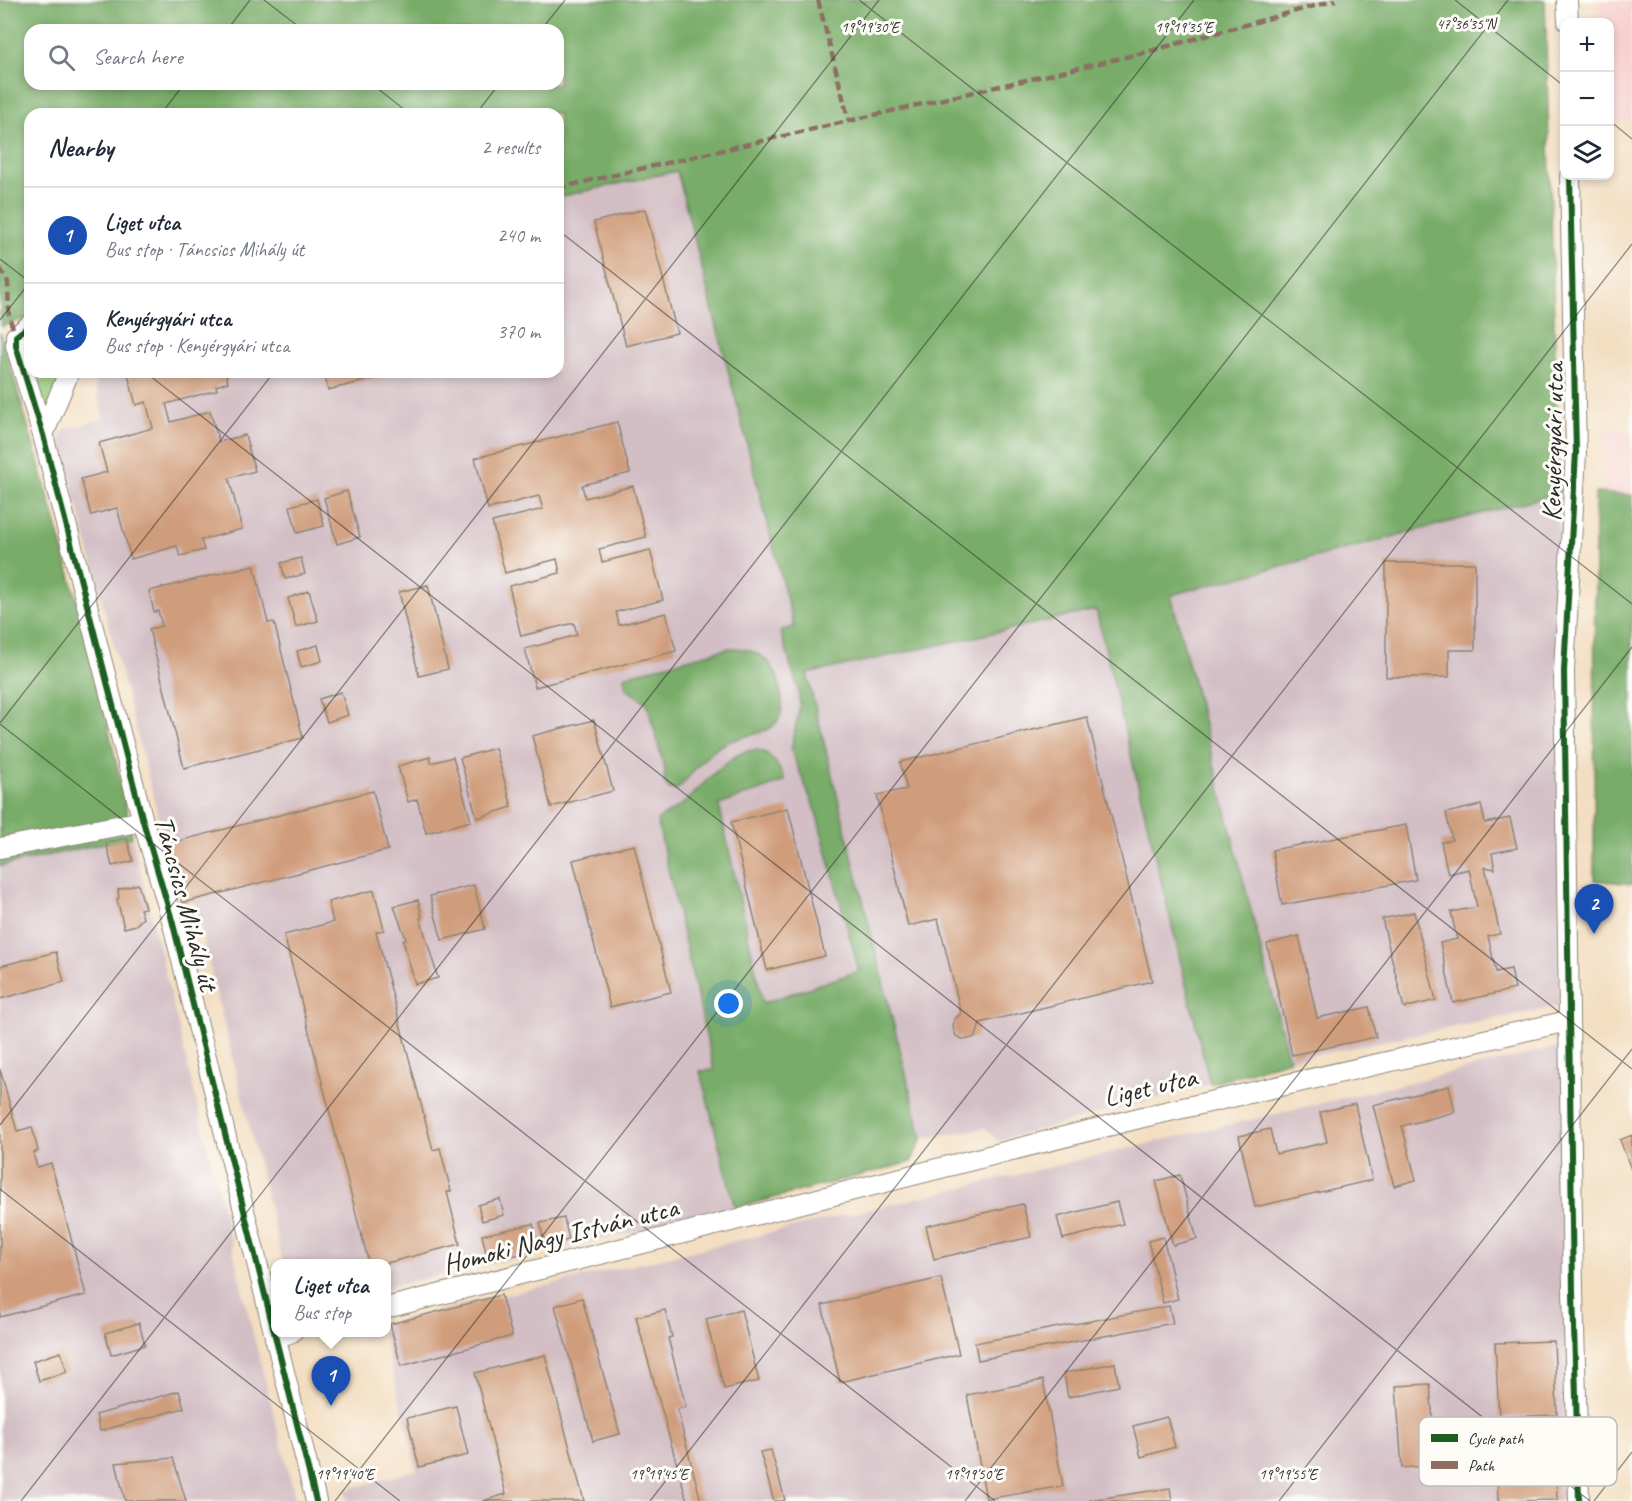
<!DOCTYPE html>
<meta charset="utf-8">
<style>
:root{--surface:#fff;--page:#f2f2f3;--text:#1f2937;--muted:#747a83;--line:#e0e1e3;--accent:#1f6fb2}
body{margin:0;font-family:Caveat,sans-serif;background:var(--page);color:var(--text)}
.controls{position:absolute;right:18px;top:18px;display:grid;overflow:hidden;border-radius:12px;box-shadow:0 3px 9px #0003}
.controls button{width:54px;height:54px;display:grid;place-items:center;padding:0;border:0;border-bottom:2px solid var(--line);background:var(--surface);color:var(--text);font:30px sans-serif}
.you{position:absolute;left:729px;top:1004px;width:21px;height:21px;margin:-15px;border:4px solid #fff;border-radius:50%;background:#1a73e8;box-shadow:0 0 0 9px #1a73e833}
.badge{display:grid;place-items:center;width:39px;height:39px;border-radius:50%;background:var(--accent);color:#fff;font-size:20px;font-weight:700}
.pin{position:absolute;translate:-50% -50px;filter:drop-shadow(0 2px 3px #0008)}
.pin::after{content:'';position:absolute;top:32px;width:21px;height:18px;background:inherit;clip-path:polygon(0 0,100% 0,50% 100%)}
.popup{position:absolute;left:271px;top:1259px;width:120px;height:78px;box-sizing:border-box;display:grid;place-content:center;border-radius:12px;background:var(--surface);filter:drop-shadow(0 2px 4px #0005);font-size:20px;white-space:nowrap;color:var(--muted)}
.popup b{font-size:22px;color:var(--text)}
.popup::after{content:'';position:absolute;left:50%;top:100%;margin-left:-12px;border:12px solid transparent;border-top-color:var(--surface)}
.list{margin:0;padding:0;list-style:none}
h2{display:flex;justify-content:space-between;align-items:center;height:78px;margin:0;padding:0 24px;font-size:26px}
h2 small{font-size:20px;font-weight:400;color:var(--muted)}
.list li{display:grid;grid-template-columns:39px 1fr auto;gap:18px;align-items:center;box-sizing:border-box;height:96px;padding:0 24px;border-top:2px solid var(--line)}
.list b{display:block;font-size:22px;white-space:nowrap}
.list p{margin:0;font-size:20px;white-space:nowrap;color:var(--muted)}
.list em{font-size:20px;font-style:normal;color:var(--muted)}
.icon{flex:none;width:33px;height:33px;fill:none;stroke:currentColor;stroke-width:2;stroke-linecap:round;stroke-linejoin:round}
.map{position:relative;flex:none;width:1632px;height:1501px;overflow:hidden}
.search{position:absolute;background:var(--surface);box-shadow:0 3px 9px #0003;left:24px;top:24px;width:540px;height:66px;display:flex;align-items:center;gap:15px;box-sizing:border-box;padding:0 21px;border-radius:18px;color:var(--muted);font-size:22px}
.panel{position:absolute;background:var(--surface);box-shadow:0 3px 9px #0003;left:24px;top:108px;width:540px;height:270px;border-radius:18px}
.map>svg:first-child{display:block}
</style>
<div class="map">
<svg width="1632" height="1501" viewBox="0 0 1632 1501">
<rect width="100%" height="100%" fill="#fdfcf7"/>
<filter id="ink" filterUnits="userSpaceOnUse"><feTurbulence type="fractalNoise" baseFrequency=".0167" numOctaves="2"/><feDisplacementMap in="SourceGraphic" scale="12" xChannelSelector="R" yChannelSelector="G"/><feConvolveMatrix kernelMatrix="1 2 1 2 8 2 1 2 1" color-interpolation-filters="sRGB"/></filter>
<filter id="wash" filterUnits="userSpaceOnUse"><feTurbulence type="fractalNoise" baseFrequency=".008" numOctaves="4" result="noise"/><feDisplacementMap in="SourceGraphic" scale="24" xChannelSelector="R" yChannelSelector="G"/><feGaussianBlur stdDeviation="1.35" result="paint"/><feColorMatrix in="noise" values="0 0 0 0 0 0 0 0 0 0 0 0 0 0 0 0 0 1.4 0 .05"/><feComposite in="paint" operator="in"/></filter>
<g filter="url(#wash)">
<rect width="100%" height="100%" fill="#f3dec1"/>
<path fill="#f7d0ce" d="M1598,0H1632V120L1610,122V22H1599Z
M1604,430L1632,433V495L1604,493Z"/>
<path fill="#d2bec4" d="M677,171L806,674L1096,609L1210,1084L997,1141L986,1128L922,1139L911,1162L670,1224L387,1287L386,1264L283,1263L194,902L181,904L60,438L66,429L104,419L92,372H558V197Z
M1559,493V1006L1289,1060L1171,595Z
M132,837L252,1329L296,1501H0V866Z
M1564,1046L1571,1501H348L345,1490L417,1470L383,1333L386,1332L387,1323Z"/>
<path fill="#95c878" stroke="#607a52" stroke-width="1.5" d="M30,372H64L44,419Z"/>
<path fill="#78ac68" stroke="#526c4a" stroke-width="1.5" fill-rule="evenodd" d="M0,0H1545L1559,493L1171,595L1289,1060L1210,1084L1096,610L807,674L922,1139L911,1162L735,1208L700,1071L714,1070L657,820C666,814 677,809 685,802C714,776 759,712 785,781L719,805L763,1003L859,971L816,812L791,750L800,705L798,689L780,631L794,627L677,171L558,197V114H30V317L0,327ZM30,30H558V84H30Z
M0,332C50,498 98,666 132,837L0,866Z
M1595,493L1632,495V884L1594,880Z
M729,648C751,648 764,653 775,672C779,679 780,686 781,694C789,740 747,729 720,746C705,755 693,772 681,786L676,790L669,789L664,782L665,770L647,703L626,689L624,676Z"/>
<g id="blocks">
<path fill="#d09d7c" d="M645,209L677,333L626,346L594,222Z
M137,372H225L228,382L216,386L217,390L166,404L171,422L210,411L219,442L245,435L255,471L229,478L242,529L201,540L204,550L180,556L177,546L131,559L117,508L91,515L81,479L107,472L99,443L153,428L146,402L136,405L128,375Z
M324,372H397V373L328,390Z
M617,422L630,473L582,485L585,498L633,486L646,537L599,549L602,562L650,550L663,600L616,612L619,625L666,613L676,651L535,687L525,649L577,635L574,623L521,636L509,586L560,573L557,559L505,573L492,522L543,509L539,496L488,509L475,458Z
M347,491L360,537L337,544L324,498Z
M317,499L324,526L297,533L290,506Z
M301,558L305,574L285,579L281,563Z
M1386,563H1475V650H1449V677H1386Z
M254,565L268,623L274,622L303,738L184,768L149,629L162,626L158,611L154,612L149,591Z
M428,585L448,669L419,676L399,592Z
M309,591L318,621L296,627L288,598Z
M318,645L322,661L301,667L297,651Z
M341,692L348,715L327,722L319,699Z
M1087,717L1152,981L980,1023L976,1037L964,1040L956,1036L953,1028L954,1020L961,1013L938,919L908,926L877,795L907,789L900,762Z
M594,720L613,791L551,807L532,736Z
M495,748L512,807L477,818L460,758Z
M430,757L431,763L453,757L471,821L426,833L417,799L408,802L398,766Z
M373,791L388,850L182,903L167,844Z
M1481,805L1485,823L1510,818L1517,848L1492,853L1495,869L1485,867L1500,934L1488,936L1496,972L1511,969L1515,989L1453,1003L1440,943L1457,939L1451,912L1477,907L1469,869L1448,874L1441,842L1452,840L1446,813Z
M788,808L825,956L767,970L731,822Z
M1406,825L1416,880L1282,905L1272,850Z
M127,838L133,861L112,866L106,843Z
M634,845L671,992L610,1007L573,860Z
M138,884L145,908L140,909L143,918L136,925L124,928L117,899L119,898L118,890Z
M474,885L485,929L442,940L430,896Z
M374,890L384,930L376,932L433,1150L440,1148L451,1191L447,1192L460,1244L383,1264H369L284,935L333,922L328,902Z
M418,900L422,917L420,918L438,978L415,984L403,940L406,939L394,906Z
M1414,912L1436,1000L1404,1008L1382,919Z
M1299,936L1317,1018L1369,1007L1376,1037L1292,1055L1267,944Z
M56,952L64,982L0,999V966Z
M0,1069L17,1131L32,1127L38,1151L33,1153L37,1167L51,1163L86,1295L0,1317Z
M1449,1086L1455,1112L1402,1126L1416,1180L1394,1186L1373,1105Z
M1355,1104L1372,1180L1255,1207L1239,1136L1270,1129L1276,1154L1327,1142L1320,1112Z
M1632,1135V1172L1620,1140Z
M1180,1175L1197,1239L1173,1245L1156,1181Z
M500,1199L504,1215L482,1221L478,1205Z
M1117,1202L1123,1224L1063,1239L1057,1217Z
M1023,1204L1031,1237L934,1259L926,1226Z
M564,1218L569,1240L545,1245L540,1223Z
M533,1224L539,1250L488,1261L482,1235Z
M1163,1237L1178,1299L1163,1303L1148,1241Z
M941,1278L959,1354L840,1382L822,1305Z
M501,1295L512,1336L401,1366L390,1324Z
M582,1298L620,1434L593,1441L555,1306Z
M1169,1306L1173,1323L978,1360L975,1343Z
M665,1310L672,1337L668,1338L686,1407L677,1409L701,1501H687L636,1317Z
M741,1310L759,1381L724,1389L706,1319Z
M139,1323L145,1345L111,1355L105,1333Z
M1554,1341L1557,1415L1499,1417L1495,1343Z
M61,1352L67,1372L39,1381L33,1361Z
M545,1355L584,1501H483L506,1494L475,1373Z
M1115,1363L1119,1386L1068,1397L1064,1373Z
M1043,1380L1063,1486L986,1499L967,1395Z
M1430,1384L1436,1465L1402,1468L1396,1386Z
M179,1391L184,1408L100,1431L96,1415Z
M456,1406L468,1455L419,1467L407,1418Z
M1167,1417L1175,1447L1141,1457L1133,1426Z
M1502,1422L1554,1423V1462L1502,1461Z
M771,1450L785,1500L781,1501H774L760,1452Z
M173,1458L186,1501H125L116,1463Z
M1556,1474L1557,1500L1498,1501L1497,1475Z
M1170,1488L1172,1501H1090V1500Z"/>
</g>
</g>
<g filter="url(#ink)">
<use href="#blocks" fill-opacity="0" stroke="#8f8476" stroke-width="1.5"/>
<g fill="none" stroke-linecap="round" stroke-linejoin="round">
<g stroke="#8f8476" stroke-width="22">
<path id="minor" d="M1567,0L1568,22
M1570,176L1576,452L1564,671L1573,1292L1579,1501
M30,325L16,336V346L43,435L143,821L172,920L316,1501
M43,435L69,372
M0,848L143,821
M386,1308L1143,1117L1568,1021
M275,1338L292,1332"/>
</g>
<use href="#minor" stroke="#fff" stroke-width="20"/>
<path stroke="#8d6e63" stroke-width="4.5" stroke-dasharray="9 4.5" stroke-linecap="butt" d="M818,0L849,121
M558,188L1143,53L1336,0
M0,268L8,282L9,317L16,336"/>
<g stroke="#fdfcf7" stroke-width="10">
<path id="cycleway" d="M1570,176L1576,452L1564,671L1573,1292L1579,1501
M30,325L16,336V346L43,435L143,821L172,920L316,1501"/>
</g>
<use href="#cycleway" stroke="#1b5e20" stroke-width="6"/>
</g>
</g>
<path fill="none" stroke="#2b2b2b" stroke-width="1.5" stroke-opacity="0.45" d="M264,0L303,30M859,0L1632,604M1455,0L1564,86M227,30L250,0M541,30L565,0M372,84L410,114M161,114L184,84M476,114L499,84M1610,121L1632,139M558,230L1632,1069M0,259L30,282M0,320L30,282M145,372L1590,1501M0,723L274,372M0,724L995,1501M0,1125L879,0M0,1189L400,1501M21,1501L1194,0M335,1501L1508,0M650,1501L1632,244M965,1501L1632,647M1279,1501L1632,1049M1594,1501L1632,1452"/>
<g text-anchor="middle" stroke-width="6" stroke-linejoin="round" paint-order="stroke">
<g font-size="28" fill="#2b2b2b" stroke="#fdfcf7">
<text transform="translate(1552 442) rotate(-89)" y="10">Kenyérgyári utca</text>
<text transform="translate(187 903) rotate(75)" y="10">Táncsics Mihály út</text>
<text transform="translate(1150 1086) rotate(-13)" y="10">Liget utca</text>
<text transform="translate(560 1235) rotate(-14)" y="10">Homoki Nagy István utca</text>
</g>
</g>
<rect x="1419" y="1417" width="198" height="69" rx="9" fill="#fdfcf7" stroke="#bebdba" stroke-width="1.5"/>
<rect x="1431" y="1434" width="27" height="8" fill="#1b5e20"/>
<rect x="1431" y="1461" width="27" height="8" fill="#8d6e63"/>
<g font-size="16" fill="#2b2b2b">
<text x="1468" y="1444">Cycle path</text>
<text x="1468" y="1471">Path</text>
</g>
<g font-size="15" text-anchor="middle" fill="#2b2b2b" stroke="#fdfcf7" stroke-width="6" stroke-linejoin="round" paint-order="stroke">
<text x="1466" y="29">47°36'35"N</text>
<text x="870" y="32">19°19'30"E</text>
<text x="1184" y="32">19°19'35"E</text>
<text x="345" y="1479">19°19'40"E</text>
<text x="659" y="1479">19°19'45"E</text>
<text x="974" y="1479">19°19'50"E</text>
<text x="1288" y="1479">19°19'55"E</text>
</g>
</svg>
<div class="controls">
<button>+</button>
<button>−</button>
<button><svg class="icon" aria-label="layers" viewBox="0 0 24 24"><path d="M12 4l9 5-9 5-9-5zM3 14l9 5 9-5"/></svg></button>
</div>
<div class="you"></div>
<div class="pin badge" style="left:331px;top:1406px;background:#1a4fb4">1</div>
<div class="popup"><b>Liget utca</b>Bus stop</div>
<div class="pin badge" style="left:1594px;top:934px;background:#1a4fb4">2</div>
<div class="search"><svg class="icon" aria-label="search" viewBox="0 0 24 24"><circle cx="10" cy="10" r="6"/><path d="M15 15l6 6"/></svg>Search here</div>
<section class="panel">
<h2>Nearby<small>2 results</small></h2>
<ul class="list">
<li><span class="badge" style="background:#1a4fb4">1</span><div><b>Liget utca</b><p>Bus stop · Táncsics Mihály út</p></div><em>240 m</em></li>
<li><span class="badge" style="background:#1a4fb4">2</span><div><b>Kenyérgyári utca</b><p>Bus stop · Kenyérgyári utca</p></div><em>370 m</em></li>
</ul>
</section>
</div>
